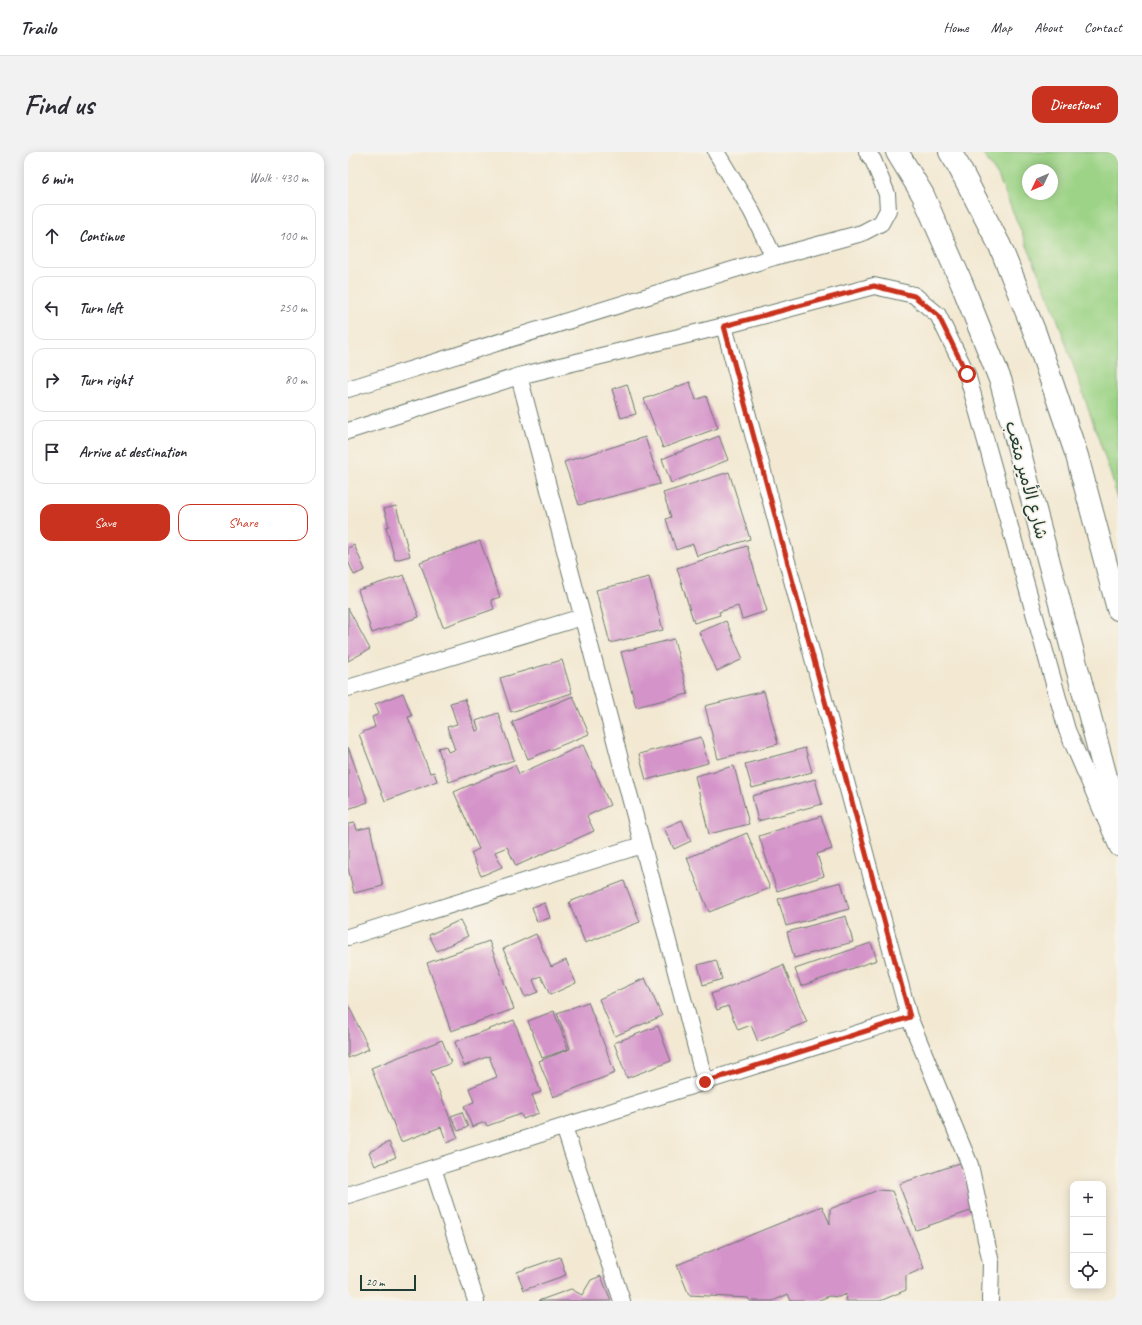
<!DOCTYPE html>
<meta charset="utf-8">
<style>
:root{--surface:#fff;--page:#f2f2f3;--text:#2b2b33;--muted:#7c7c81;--line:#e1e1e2;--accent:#c8321e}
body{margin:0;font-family:Caveat,"Playpen Sans Arabic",sans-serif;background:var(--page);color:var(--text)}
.controls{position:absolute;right:12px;bottom:12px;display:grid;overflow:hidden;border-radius:8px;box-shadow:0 2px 10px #0003}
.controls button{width:36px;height:36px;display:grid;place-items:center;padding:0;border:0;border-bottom:1px solid var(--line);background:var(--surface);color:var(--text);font:20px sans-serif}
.compass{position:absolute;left:674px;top:12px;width:36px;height:36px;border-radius:50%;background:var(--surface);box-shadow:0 2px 10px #0003;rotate:226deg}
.scale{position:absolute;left:12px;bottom:10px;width:56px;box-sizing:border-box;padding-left:4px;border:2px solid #1f3d34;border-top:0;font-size:11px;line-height:14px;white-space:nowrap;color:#1f3d34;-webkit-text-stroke:3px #f7f3e8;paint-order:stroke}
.stop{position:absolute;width:12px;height:12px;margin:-9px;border:3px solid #c8321e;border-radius:50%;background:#fff}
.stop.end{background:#c8321e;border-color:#fff;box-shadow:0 1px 4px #0008}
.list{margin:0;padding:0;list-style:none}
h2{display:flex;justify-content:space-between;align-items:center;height:52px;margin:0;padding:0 16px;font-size:17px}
h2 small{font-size:13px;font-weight:400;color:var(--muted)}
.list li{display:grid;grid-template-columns:26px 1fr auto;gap:12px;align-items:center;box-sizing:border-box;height:64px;margin:0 8px 8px;padding:0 8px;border:1px solid var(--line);border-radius:12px}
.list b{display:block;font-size:15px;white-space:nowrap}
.list em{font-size:13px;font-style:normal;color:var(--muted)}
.actions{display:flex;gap:8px;padding:12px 16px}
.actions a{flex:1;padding:9px 0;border:1px solid var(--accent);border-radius:12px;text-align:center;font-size:14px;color:var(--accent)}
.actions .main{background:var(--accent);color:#fff}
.icon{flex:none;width:22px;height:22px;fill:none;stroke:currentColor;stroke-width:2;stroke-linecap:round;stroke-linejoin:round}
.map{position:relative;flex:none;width:770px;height:1149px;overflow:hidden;border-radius:12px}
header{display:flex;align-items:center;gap:24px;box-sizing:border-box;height:56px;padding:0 20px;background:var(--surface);border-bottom:1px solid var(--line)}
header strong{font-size:19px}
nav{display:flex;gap:22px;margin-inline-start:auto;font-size:14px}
.intro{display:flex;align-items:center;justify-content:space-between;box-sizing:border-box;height:96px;padding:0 24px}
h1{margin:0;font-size:28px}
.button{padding:10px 18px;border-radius:12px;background:var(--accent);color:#fff;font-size:14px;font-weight:700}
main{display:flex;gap:24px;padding:0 24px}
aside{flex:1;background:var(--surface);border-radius:12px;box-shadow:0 2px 10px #0003}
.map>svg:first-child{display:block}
</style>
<header>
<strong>Trailo</strong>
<nav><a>Home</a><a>Map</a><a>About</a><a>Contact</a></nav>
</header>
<div class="intro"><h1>Find us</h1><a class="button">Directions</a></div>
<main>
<aside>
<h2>6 min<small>Walk · 430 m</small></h2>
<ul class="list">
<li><svg class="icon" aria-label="ahead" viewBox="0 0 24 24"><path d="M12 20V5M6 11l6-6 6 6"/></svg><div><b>Continue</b></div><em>100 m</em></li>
<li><svg class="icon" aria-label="left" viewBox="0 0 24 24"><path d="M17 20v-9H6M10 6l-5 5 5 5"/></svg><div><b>Turn left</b></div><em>250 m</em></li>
<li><svg class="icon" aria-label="right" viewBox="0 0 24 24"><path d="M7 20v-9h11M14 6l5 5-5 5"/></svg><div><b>Turn right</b></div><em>80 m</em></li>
<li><svg class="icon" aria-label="arrive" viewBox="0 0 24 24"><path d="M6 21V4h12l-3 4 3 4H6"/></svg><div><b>Arrive at destination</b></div></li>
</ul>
<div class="actions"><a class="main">Save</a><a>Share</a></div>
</aside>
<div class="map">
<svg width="770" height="1149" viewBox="0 0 770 1149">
<rect width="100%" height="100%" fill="#f7f3e8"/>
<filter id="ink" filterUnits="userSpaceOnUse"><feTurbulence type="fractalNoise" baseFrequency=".025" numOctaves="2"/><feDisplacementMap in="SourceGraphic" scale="8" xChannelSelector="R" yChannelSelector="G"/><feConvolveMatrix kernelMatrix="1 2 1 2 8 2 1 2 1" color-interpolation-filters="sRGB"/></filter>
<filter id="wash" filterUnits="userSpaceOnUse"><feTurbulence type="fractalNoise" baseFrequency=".012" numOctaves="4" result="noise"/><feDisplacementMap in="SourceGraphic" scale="16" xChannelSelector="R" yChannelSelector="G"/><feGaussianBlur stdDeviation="0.9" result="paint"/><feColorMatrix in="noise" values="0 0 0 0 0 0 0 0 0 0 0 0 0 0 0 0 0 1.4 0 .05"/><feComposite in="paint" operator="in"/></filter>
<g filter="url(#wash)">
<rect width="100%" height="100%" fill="#f3e9d3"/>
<path fill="#9cd386" stroke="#5e885d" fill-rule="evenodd" d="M634,0H770V348L763,323L708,163L650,24ZM680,18H704V42H680Z"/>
<g id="blocks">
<path fill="#d493c9" d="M342,230L348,248L358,244L370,276L315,296L296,247Z
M279,232L288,262L273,266L264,237Z
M371,284L380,308L323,331L314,307Z
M297,285L312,332L231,353L216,310Z
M381,320L402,387L349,404L345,392L328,398L318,367L323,365L315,341Z
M48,354L62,404L47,408L38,375L41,374L36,357Z
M132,389L152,445L143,448L146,457L95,475L72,410Z
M6,393L17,418L6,423L0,409V396Z
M399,394L419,459L394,467L390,454L371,460L372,463L346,471L329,416Z
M56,423L71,465L24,481L10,438Z
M301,425L315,478L262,491L248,438Z
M0,456L22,497L0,509Z
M378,469L395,507L369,519L351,480Z
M326,487L340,542L288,555L273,500Z
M214,508L224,541L163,560L152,526Z
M416,539L430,592L370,607L357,554Z
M55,541L64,564L60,565L82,621L86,620L89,629L37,649L11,582L27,575L24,565L31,562L27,552Z
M225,544L241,582L180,607L164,570Z
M117,547L128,579L131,578L128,569L150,561L166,608L101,630L90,596L98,594L100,600L107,598L99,575L109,572L102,551Z
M353,585L360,611L298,628L291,602Z
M235,593L262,653L239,664L246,679L168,714L159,695L147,700L154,715L133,724L123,701L131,697L106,640L167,613L171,622Z
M0,595L20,650L0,657Z
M457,596L464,620L404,636L397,612Z
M386,614L401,672L361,682L347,624Z
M467,627L474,652L410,669L404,644Z
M473,664L484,697L469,702L476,724L429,739L411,684Z
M334,668L343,689L326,697L316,676Z
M7,671L9,678L22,675L35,734L6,741L0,716V672Z
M399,681L422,736L361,760L339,706Z
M276,729L292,770L237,791L221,750Z
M493,730L501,757L438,774L430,747Z
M197,751L202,766L189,770L184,755Z
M498,764L505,790L446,806L439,780Z
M112,768L120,784L89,799L81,783Z
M188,782L203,815L218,808L228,831L202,843L193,824L185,828L190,840L177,845L155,797Z
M141,789L166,857L103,879L79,811Z
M523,791L529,808L453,834L447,817Z
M368,808L374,827L355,833L350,813Z
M435,813L459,870L410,890L403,873L390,878L380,854L369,858L363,842Z
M297,826L314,864L267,884L251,847Z
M240,850L267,921L205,945L191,909L222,897L209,861Z
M0,852L21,897L0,906Z
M206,859L220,897L194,906L180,869Z
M166,868L193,940L184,943L191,961L175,967L173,962L139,974L137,970L124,975L116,954L126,950L121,936L149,925L141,904L116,914L107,890Z
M310,874L323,909L279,926L266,891Z
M94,888L103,911L83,919L110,986L99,991L93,975L53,990L23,916Z
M114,960L120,975L110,979L103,964Z
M41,990L48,1005L27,1014L21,1000Z
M612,1011L628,1057L568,1078L551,1032Z
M530,1038L544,1039L576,1116L558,1124V1138L532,1149H497L498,1142L491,1145L481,1144L469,1149H443L440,1142L425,1149H402L400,1146L341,1143L329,1113L474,1054L482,1072V1057Z
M212,1105L218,1123L176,1138L169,1120Z
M253,1124L263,1149H190L223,1137L234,1143L243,1128Z"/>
</g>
</g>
<g filter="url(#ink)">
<use href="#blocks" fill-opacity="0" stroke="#69796c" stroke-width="1"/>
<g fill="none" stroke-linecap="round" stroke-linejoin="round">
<g stroke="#69796c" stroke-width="18">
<path id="minor" d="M368,0L403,58L426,105
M376,174L561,865L622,1013L643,1111L642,1149
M171,224L357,930
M0,237L426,105L514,81L533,71L540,58L539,42L525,8L519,0
M0,279L171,224L376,174L526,134L566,143L590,163L619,222L719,578L770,696
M0,536L234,465
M0,785L294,693
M216,975L274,1149
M85,1016L128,1149
M0,1043L561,865"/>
</g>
<g stroke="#69796c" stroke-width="24">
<path id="primary" d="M549,0L575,43L614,132L653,230L770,670
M602,0L610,13L652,94L687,181L729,304L770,457"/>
</g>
<use href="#minor" stroke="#fff" stroke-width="16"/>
<use href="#primary" stroke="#fff" stroke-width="22"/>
</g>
</g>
<g fill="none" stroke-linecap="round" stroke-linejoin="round" filter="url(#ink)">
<path stroke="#c8321e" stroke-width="5" d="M357,930L562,865L376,174L526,134L566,144L590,163L619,222"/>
</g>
<g text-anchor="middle" stroke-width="3.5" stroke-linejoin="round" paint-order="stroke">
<g font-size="17" fill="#1f3d34" stroke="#f7f3e8">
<text transform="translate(679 328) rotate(75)" y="6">شارع الأمير متعب</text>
</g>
</g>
</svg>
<div class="controls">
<button>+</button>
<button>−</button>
<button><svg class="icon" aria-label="locate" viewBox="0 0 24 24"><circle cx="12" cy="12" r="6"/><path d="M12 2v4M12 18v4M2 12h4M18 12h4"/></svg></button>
</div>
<svg class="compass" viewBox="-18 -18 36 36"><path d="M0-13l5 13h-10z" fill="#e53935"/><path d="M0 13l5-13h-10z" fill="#7c7c81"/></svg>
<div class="scale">20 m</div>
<div class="stop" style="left:619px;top:222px"></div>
<div class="stop end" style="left:357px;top:930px"></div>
</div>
</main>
